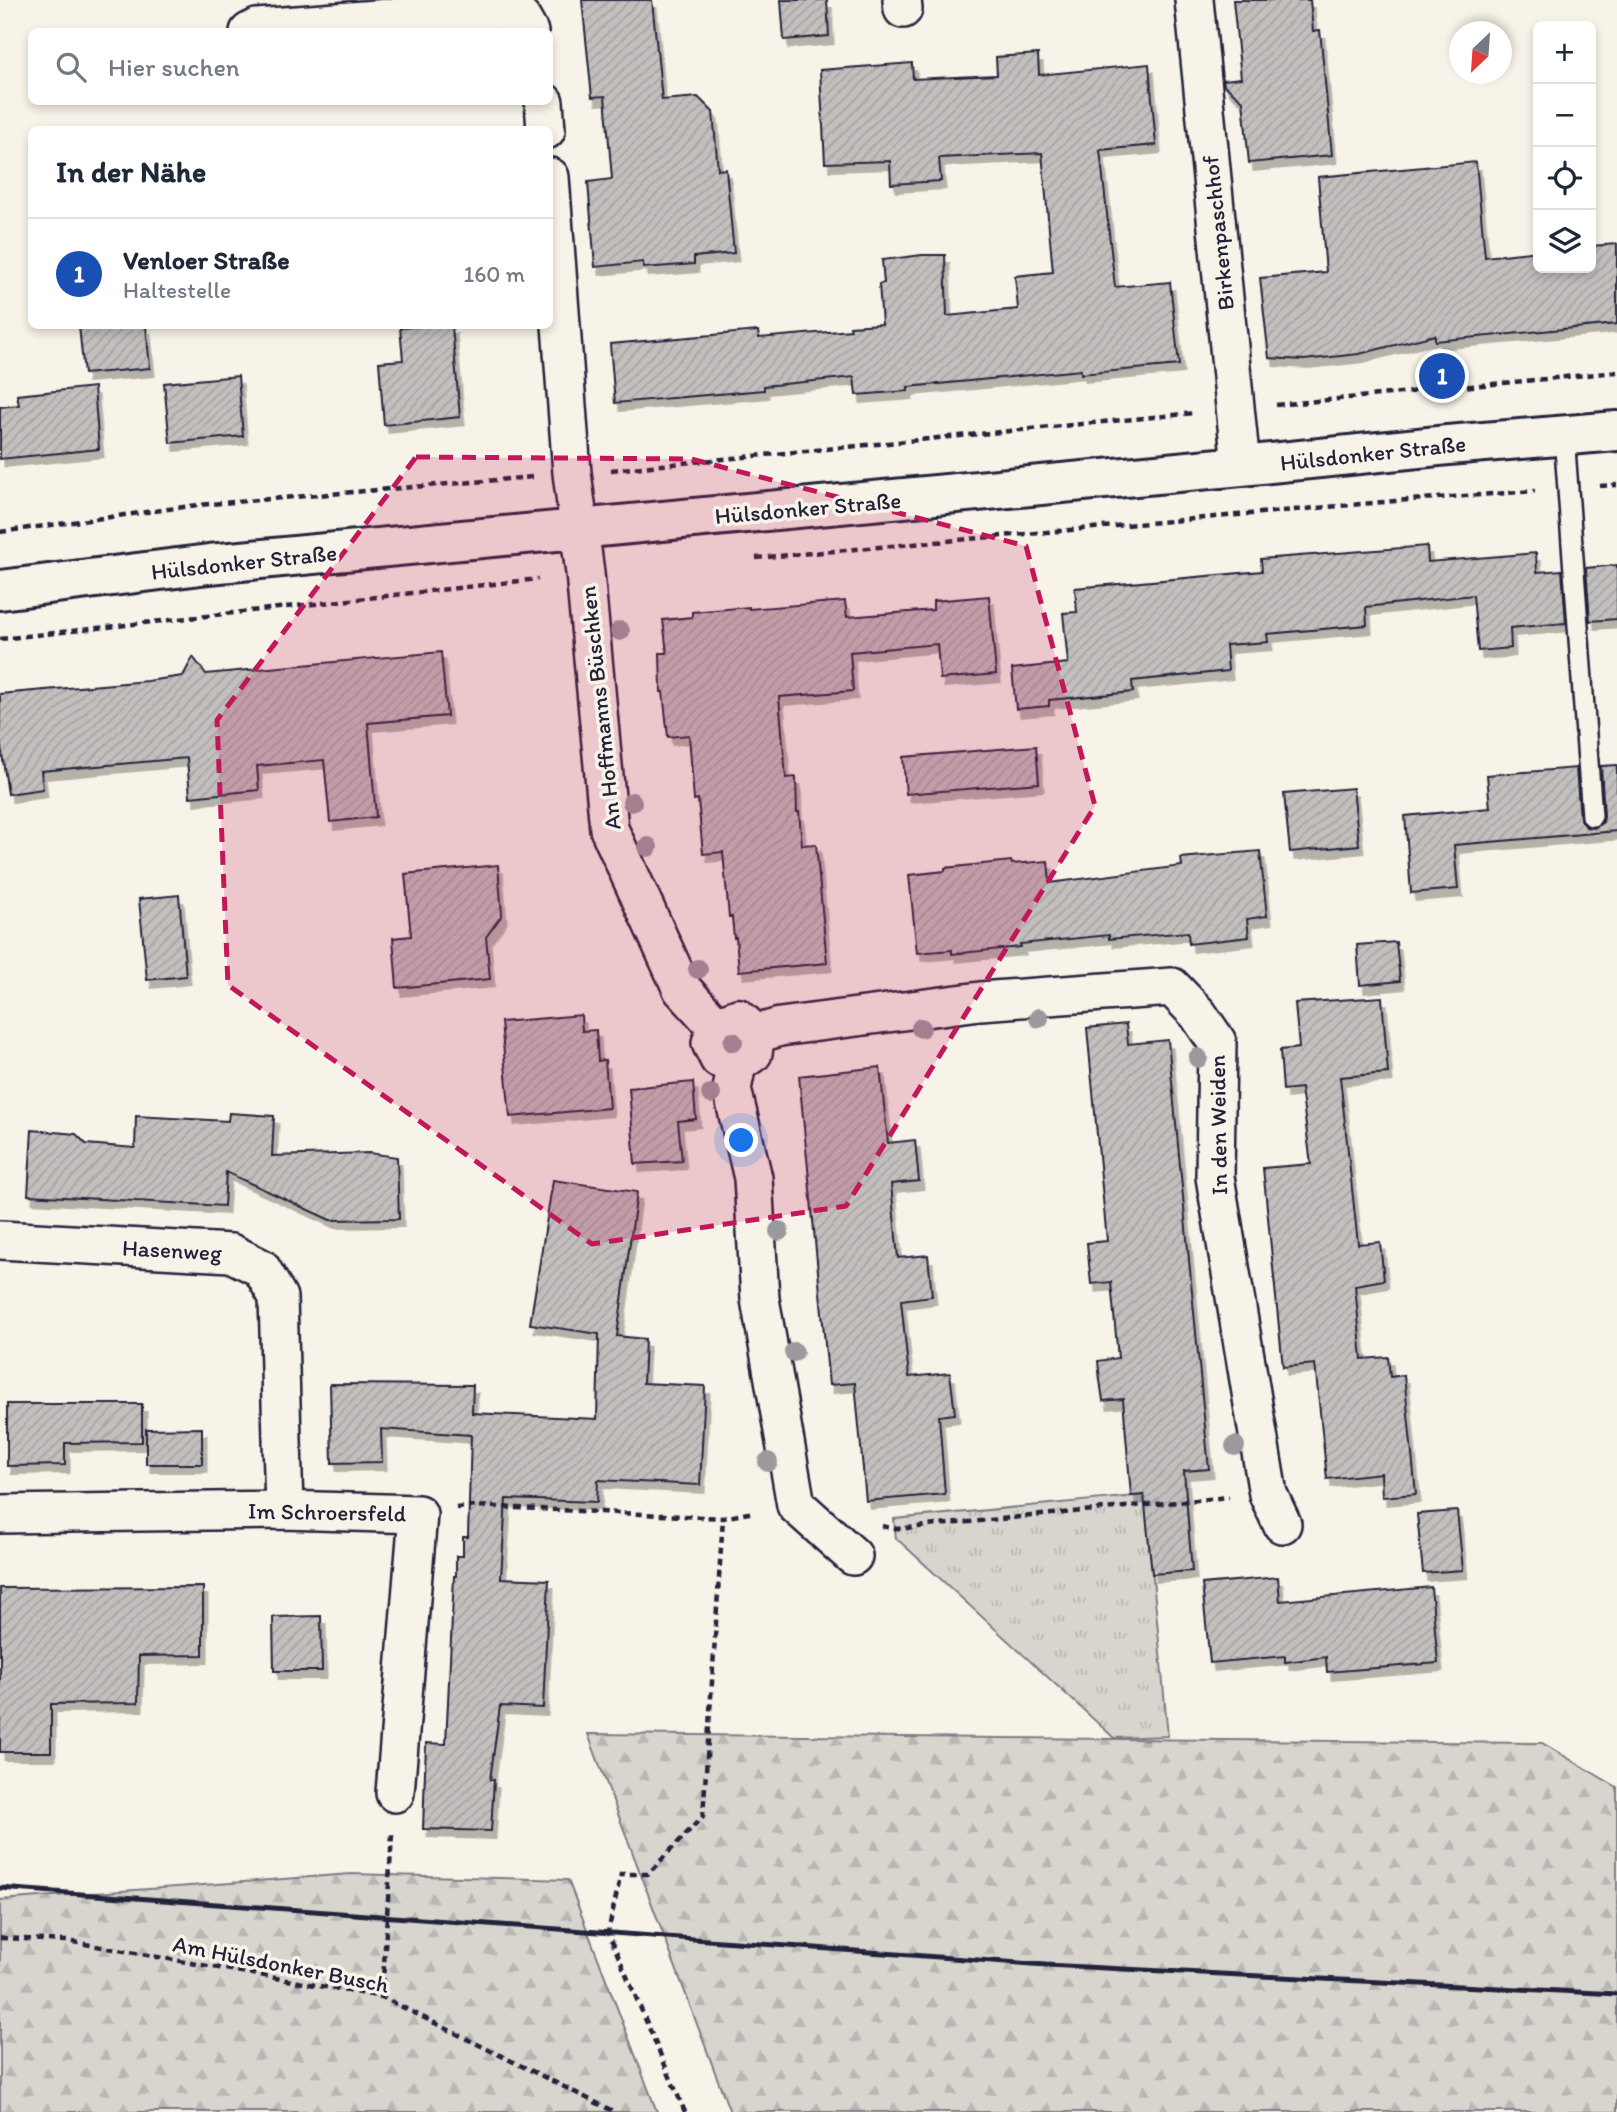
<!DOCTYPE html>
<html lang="de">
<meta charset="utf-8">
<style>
:root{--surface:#fff;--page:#f2f2f3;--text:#1f2937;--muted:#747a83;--line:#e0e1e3;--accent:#d93025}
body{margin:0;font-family:Itim,sans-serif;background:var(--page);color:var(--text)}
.controls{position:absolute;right:21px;top:21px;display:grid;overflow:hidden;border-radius:10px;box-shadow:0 4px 10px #0003}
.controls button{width:63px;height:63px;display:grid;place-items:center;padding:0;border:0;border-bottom:2px solid var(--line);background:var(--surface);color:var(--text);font:35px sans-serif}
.compass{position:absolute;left:1449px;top:21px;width:63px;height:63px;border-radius:50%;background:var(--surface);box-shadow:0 4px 10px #0003;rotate:205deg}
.you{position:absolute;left:742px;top:1141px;width:24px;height:24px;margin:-18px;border:5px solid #fff;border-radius:50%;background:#1a73e8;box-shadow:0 0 0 10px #1a73e833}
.badge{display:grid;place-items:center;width:46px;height:46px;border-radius:50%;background:var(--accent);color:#fff;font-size:23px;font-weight:700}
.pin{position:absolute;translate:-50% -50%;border:4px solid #fff;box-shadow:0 2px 7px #0006}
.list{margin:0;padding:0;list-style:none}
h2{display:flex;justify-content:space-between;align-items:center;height:91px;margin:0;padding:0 28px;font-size:30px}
h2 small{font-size:23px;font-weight:400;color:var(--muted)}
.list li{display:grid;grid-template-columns:46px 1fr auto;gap:21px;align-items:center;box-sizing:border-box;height:112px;padding:0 28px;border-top:2px solid var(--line)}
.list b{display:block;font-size:26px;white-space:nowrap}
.list p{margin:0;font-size:23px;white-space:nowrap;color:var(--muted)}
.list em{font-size:23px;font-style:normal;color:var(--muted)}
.icon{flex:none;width:38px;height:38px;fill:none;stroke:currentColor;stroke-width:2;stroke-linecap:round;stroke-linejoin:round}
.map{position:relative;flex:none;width:1617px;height:2112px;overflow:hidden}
.search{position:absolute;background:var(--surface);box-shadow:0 4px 10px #0003;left:28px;top:28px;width:525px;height:77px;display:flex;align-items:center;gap:18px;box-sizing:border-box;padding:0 24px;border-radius:10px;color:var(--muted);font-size:26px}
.panel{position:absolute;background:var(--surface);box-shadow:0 4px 10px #0003;left:28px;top:126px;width:525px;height:203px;border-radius:10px}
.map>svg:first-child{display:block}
</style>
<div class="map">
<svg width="1617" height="2112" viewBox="0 0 1617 2112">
<defs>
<pattern id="grass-tufts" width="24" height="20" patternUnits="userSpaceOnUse" patternTransform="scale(1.75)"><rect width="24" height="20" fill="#d8d5cf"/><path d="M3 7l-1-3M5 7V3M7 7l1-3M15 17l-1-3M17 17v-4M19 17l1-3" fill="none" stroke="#b9b7b3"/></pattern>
<pattern id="forest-firs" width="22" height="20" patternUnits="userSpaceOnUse" patternTransform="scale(1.75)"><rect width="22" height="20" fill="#d8d5cf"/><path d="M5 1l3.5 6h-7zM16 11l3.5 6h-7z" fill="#b9b7b3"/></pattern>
<pattern id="building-hatch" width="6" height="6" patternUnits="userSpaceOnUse" patternTransform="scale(1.75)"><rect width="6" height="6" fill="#c2bfbd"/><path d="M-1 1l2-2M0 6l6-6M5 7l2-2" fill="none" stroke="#a6a4a3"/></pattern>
<filter id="shadow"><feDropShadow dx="4.5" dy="8" stdDeviation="0" flood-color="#0004"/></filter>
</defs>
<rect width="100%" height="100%" fill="#f7f3e8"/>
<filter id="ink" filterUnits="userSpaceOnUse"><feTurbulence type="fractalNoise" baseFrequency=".0143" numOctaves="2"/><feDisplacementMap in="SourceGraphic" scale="14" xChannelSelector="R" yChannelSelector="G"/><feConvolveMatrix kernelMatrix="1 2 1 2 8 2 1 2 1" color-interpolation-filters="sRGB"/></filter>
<g filter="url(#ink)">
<path fill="url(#grass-tufts)" stroke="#7d7c85" stroke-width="2" d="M1145,1495L1168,1736L1114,1738L896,1538L894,1519Z"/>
<path fill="url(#forest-firs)" stroke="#7d7c85" stroke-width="2" d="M588,1734L1542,1743L1617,1787V2112H730Z
M351,1874L568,1880L657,2112H0V1900Z"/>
<path fill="url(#building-hatch)" stroke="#22223b" stroke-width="2" filter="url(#shadow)" d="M582,0H652L662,100L698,97L713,112L718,170L726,169L734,253L694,257V264L644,268L643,262L595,267L588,182L612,179L605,96L592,97Z
M781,0H827L829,36L784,40Z
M1233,0H1310L1313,31L1320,30L1332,155L1249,163L1243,101L1224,85L1223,80L1241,78Z
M1038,54L1039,75L1149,64L1156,145L1100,150L1115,287L1170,282L1179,365L1081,374V370L908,387V391L856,395L854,377L764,386V390L615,403L610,344L758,331L759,338L851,330L850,326L882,324L879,284L884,283L882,260L922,255H945L947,316L1018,309L1015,276L1053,272L1042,153L939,158L941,181L891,184L890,161L825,163L820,70L912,63L913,79L997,75L996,57Z
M1476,162L1485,257L1538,251V268H1591V246L1617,244V324L1435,341V335L1359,354L1304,360L1269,358L1260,278L1326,272L1318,177Z
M79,326H146L150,368L84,374Z
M425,326H452L460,417L384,425L379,362L403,360L400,328Z
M238,376L243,436L170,443L164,383Z
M94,387L99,449L0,459V407L19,405L17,395Z
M1427,546L1428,562L1536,553L1537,572L1562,570L1566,623L1510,628L1511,648L1478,651L1473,595L1366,607L1367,625L1267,634L1268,642L1226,645L1228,671L1132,681L1133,692L1049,700V706L1016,709L1012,669L1068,663L1063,613L1077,612L1075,588L1262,571L1261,559Z
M1617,565V619L1590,621L1586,568Z
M989,596L996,674L940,679L937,644L850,652L853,691L779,697L786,778L796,777L797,812H799L802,845L816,844L827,963L739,971L736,937L734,938L732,917H729L723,852L703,854L698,799L694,800L689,735L668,737L663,692H661L660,653H667L663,620L692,617V612L749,607V609L845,601L847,617L933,610V601Z
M441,652L447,716L368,723L376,817L330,822L324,760L257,766L259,790L190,797L187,758L41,771L43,789L8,794L0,740V694L147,681L183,676L193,657L206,674Z
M1036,746L1039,783L906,794L903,757Z
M1617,765V831L1454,845L1458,889L1411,893L1405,816L1490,808L1487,775L1576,768L1580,818L1586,827L1594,828L1603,822L1604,816L1601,766Z
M1353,788L1359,845L1290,852L1284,794Z
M1260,851L1267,916L1247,919L1249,937L1189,944L1188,932L1109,939V935L1020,944L1021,947L952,954V950L917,953L909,875L945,871V868L1011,861L1012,864L1048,861L1050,883L1182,866L1181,858Z
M498,865L502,915L486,937L490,979L397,988L393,938L411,936L405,874Z
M179,895L186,976L147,980L139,899Z
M1396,942L1400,981L1360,985L1357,945Z
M1382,997L1388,1073L1340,1077L1358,1244L1380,1242L1384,1280L1355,1285L1362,1359L1388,1357L1390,1377L1404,1375L1416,1494L1382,1497L1381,1473L1327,1479L1315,1364L1283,1367L1263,1168L1311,1164L1301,1088L1283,1090L1280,1050L1299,1048L1295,1003Z
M581,1015L582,1031L596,1030L598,1061L605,1060L609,1108L510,1117L501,1022Z
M1126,1024L1128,1044L1168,1040L1209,1469L1184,1471L1192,1571L1152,1574L1144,1495L1131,1496L1123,1399L1103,1401L1100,1380L1098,1361L1118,1358L1111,1282L1091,1284L1087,1243L1107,1241L1087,1028Z
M880,1067L888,1143L915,1140L919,1181L891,1184L898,1258L928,1255L930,1276L932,1296L901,1300L909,1377L950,1373L955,1414L939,1416L945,1494L866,1501L855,1383L829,1385L799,1076Z
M693,1082L696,1119L678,1121L682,1161L635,1164L629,1088Z
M229,1113L274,1116L272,1156L369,1153L397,1157L399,1219L330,1220L226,1172L224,1206L28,1195L32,1130L76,1134L86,1144L135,1148L136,1116L228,1121Z
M553,1180L637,1192L617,1336L645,1339L643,1383L705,1386L700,1485L598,1480L597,1502L506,1499L501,1578L549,1580L543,1708L500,1706L490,1780H494L491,1831L423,1829L426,1743L446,1744L454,1576H456V1556H463V1537H468L471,1435L381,1429L382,1462L332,1463L330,1384L473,1385L472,1413L597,1419L599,1334L530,1324Z
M7,1404H142V1442L65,1443V1465L7,1466Z
M202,1428V1464H146V1429Z
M1457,1511L1463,1570L1423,1573L1417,1514Z
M1278,1577L1280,1601L1431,1587L1438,1663L1327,1672L1326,1657L1285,1662V1656L1210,1663L1202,1584Z
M203,1587V1655L139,1656L138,1703L51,1704V1752H0V1588Z
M321,1616L322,1671H274L273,1617Z"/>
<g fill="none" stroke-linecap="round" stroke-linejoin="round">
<g stroke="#22223b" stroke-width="24">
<path id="service" d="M1564,435L1592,816"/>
</g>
<g stroke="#22223b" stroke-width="42">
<path id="minor" d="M902,0L903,9
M1194,0L1241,466
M249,32L257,28L496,10L521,18L529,32
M544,102L546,130
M550,177L572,473L585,573L609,829L682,989L716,1026
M756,1034L780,1027L980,1001L1172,987L1198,1014L1217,1042L1215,1177L1268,1494L1282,1524
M737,1064L719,1059L711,1043L716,1026L738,1018L756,1034L753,1053L737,1064L732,1089L753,1178L760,1299L796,1505L853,1556
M0,1240L231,1253L261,1268L278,1297L284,1510
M0,1514L284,1510L418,1514L395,1793"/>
</g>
<g stroke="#22223b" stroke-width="44">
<path id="tertiary" d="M0,590L209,564L1241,466L1448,445L1617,431"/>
</g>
<path stroke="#22223b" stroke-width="4.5" stroke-dasharray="7 5" stroke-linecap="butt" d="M1276,405L1617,372
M611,470L1195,413
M1600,486L1617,485
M0,532L198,505L533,477
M756,558L1395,501L1535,491
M0,639L538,579
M456,1508L476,1506L723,1518L754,1512
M882,1526L896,1529L1229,1497
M0,1938L68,1941L382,1997L615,2112
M382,1997L392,1834
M685,2112L608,1932L621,1874H648L703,1816L723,1518"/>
<use href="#service" stroke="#f7f3e8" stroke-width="19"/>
<use href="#minor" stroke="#f7f3e8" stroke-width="37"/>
<use href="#tertiary" stroke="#f7f3e8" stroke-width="38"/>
<path stroke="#22223b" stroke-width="5" d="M0,1888L1046,1965L1617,1994"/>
</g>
<g fill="#9b999d">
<circle cx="620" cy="631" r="10"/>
<circle cx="632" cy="802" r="10"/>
<circle cx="648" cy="847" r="10"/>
<circle cx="698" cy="969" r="10"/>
<circle cx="1039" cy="1018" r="10"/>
<circle cx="921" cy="1028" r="10"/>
<circle cx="733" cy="1042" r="10"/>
<circle cx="1198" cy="1058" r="10"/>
<circle cx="711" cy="1094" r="10"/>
<circle cx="779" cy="1231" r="10"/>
<circle cx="794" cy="1352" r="10"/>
<circle cx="1235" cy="1446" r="10"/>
<circle cx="768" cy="1462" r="10"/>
</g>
</g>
<path fill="#c2185b" fill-opacity="0.2" stroke="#c2185b" stroke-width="5" stroke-dasharray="14 9" stroke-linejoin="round" d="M416,457L691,459L1026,546L1095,806L846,1206L592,1244L228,985L217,720Z"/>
<g text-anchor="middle" stroke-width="7" stroke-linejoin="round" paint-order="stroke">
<g font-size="23" fill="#22223b" stroke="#f7f3e8">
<text transform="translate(1218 233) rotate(-96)" y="8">Birkenpaschhof</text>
<text transform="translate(1373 453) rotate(-6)" y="8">Hülsdonker Straße</text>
<text transform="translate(808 508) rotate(-5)" y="8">Hülsdonker Straße</text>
<text transform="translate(244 562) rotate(-6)" y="8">Hülsdonker Straße</text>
<text transform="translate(600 708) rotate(-96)" y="8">An Hoffmanns Büschken</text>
<text transform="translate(1218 1125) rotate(-91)" y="8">In den Weiden</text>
<text transform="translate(172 1250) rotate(3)" y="8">Hasenweg</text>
<text transform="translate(327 1512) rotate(1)" y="8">Im Schroersfeld</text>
<text transform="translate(281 1964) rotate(11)" y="8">Am Hülsdonker Busch</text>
</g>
</g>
</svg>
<div class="controls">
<button>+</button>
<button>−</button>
<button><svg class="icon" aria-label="locate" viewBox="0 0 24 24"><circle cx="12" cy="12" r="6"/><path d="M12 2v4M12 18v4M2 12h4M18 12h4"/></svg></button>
<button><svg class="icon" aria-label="layers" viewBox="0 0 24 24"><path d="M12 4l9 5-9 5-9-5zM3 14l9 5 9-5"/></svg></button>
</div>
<svg class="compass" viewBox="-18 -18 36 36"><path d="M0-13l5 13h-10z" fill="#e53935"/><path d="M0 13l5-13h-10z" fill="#747a83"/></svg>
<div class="you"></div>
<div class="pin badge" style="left:1442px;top:376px;background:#1a4fb4">1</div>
<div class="search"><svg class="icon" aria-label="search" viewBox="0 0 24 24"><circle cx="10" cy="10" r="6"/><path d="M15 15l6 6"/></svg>Hier suchen</div>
<section class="panel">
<h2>In der Nähe<small></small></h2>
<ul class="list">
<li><span class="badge" style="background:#1a4fb4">1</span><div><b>Venloer Straße</b><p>Haltestelle</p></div><em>160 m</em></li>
</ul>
</section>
</div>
